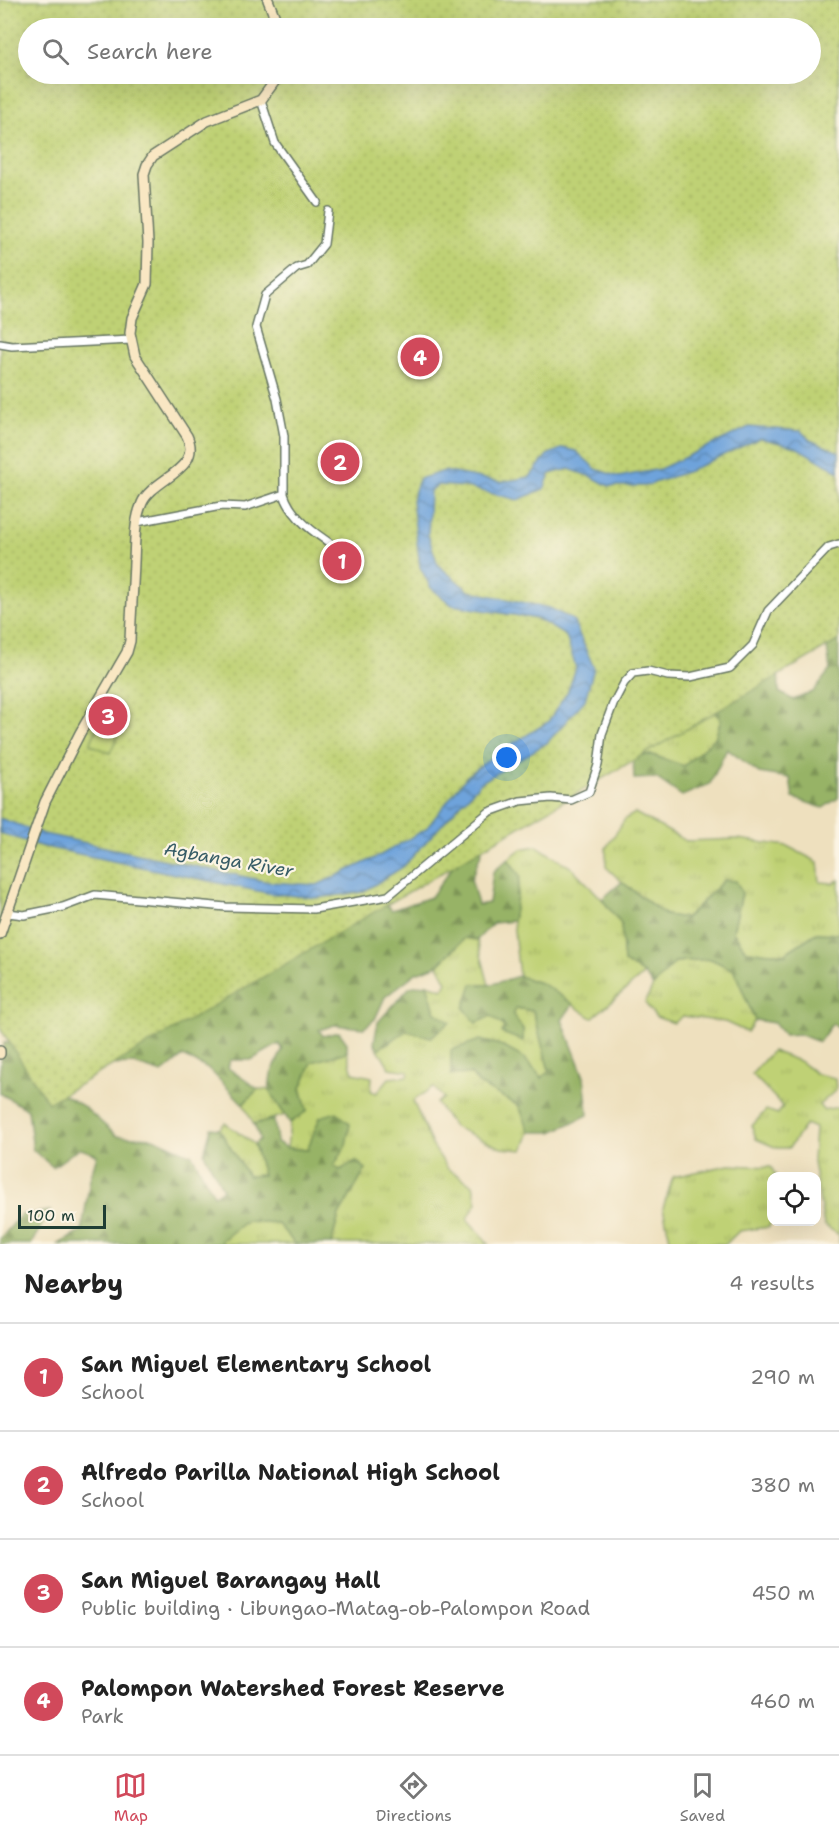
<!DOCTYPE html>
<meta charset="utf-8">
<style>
:root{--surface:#fff;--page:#f2f2f2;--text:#222;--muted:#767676;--line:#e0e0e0;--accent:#d1495b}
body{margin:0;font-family:"Shantell Sans",sans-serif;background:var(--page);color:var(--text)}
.controls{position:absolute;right:18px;bottom:18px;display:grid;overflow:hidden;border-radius:12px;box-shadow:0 6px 24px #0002}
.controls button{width:54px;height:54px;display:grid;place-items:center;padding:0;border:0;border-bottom:2px solid var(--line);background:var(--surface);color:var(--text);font:30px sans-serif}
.scale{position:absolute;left:18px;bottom:15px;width:88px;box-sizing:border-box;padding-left:6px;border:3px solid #1f3d34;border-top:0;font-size:16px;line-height:21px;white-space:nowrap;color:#1f3d34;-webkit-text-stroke:4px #fcf5e5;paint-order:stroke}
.you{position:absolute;left:507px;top:758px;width:21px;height:21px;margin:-15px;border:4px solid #fff;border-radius:50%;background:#1a73e8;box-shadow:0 0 0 9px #1a73e833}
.badge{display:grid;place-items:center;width:39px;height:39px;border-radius:50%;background:var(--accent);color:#fff;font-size:20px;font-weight:700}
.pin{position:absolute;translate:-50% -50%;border:3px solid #fff;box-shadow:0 2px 6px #0006}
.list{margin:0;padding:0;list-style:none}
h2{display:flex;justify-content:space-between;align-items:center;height:78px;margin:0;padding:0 24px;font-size:26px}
h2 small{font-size:20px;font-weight:400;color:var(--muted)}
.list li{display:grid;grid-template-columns:39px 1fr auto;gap:18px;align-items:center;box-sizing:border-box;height:108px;padding:0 24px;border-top:2px solid var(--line)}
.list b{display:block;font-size:22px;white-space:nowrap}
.list p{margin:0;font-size:20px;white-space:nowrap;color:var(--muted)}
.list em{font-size:20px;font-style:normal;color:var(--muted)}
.icon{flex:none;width:33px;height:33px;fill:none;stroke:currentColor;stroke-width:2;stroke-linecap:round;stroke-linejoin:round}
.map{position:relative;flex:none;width:839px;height:1244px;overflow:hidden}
.search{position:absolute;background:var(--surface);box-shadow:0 6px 24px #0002;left:18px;right:18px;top:18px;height:66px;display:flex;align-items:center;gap:15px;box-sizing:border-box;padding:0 21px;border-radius:33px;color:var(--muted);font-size:22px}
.sheet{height:510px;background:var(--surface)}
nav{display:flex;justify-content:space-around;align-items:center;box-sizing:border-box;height:84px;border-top:2px solid var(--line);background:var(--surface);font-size:16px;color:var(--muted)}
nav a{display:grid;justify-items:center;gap:3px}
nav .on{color:var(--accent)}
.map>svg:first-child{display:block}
</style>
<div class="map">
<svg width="839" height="1244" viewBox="0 0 839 1244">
<defs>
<pattern id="grass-tufts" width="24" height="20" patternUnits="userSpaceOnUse" patternTransform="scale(1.5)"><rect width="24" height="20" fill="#bfd174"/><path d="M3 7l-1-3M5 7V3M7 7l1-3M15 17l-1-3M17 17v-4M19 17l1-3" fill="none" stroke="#a4b465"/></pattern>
<pattern id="forest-firs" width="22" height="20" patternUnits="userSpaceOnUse" patternTransform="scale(1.5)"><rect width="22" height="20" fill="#97b366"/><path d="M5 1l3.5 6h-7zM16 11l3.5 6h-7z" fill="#7b9355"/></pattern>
<pattern id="park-dots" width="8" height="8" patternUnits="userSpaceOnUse" patternTransform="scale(1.5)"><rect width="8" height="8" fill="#bfd174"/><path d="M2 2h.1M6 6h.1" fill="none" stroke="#a4b465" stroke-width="1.8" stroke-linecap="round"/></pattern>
<pattern id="water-waves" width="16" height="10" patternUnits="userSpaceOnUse" patternTransform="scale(1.5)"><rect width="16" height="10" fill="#6ea3db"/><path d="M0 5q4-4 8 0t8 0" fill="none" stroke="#5a86b2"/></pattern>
</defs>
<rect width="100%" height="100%" fill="#fcf5e5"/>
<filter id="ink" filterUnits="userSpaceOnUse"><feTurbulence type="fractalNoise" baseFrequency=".0167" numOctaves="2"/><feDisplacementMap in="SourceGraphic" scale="12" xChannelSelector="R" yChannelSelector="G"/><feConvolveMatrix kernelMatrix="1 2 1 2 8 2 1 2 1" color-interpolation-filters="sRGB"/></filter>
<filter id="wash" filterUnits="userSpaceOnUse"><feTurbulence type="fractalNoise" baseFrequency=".008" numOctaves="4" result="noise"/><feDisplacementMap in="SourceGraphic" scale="24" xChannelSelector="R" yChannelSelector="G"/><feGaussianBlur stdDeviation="1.35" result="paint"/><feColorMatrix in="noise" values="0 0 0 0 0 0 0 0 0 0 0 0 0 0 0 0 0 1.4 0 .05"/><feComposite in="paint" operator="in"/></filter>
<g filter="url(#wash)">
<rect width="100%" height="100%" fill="#eee0be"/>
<path fill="url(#grass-tufts)" stroke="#6f8754" stroke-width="1.5" d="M709,704L721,720L715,738L684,766L652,755H633Z
M635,813L686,841L738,839L787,846L818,862L820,882L833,883L839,880V934L816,933L784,954L746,951L733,931L742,894L724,880L686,918L666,915L622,882L606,867V848L625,819Z
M537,846L572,868L602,899L621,924L624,962L644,974L592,1018L543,984L519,976L513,921L520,876L508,859L521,849Z
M465,938L477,940L489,985L491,1016L523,1041V1029L513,1016L516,1008L533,1011L549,1070L542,1078L524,1058L471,1074L479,1084L519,1106L530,1132L523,1150L501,1148L454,1127L436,1103L444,1098L433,1087L413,1101L432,1145L448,1169L473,1185L477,1203L467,1219L489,1244H331L339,1215L366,1169L340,1170L334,1166L346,1145L307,1150L287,1148L290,1123L307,1110L301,1088L312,1062L347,1052L353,1073L372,1077L371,1091L377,1093L389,1078L408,1076L409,1071L390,1068L378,1049L406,1030L431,1037L449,1022L435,1012L427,984L443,989L447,982L438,965Z
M711,959L734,970L755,1020L747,1032L725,1022L683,1016L674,1023L656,1017L645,1003L653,986L675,962Z
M772,1051L799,1061L817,1074L835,1078L836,1090L819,1105L823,1110L839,1107V1244V1235L824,1225L813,1162L815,1128L806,1124L789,1148H777L756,1139L752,1126L766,1110L778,1114L783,1106L752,1074Z
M258,1089L269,1090L285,1115L254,1124L243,1104Z
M225,1123L254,1144L263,1175L248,1177L219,1129Z
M729,1165L771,1167L776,1176H772L771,1221L769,1227L739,1231L726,1244H667L670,1239L663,1208L673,1177Z
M246,1221L277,1222L295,1244H222L221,1240Z"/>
<path fill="url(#forest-firs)" stroke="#5b784d" stroke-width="1.5" d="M839,586L838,798L823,808L793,798L790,778L759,773L727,749L710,784L682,796L656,778L634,779L633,755H652L684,766L715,738L721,720L709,704L778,664L779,692L793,700L813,692L830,670L826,640Z
M473,845L482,851L471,879L478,905L489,903L493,872L508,859L520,876L513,921L493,923L477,940L465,938L438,965L416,973L385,997L375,1019L364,1028L334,1025L319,1030L323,1036L339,1032L347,1043V1052L312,1062L301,1088L307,1111L290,1123L269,1090L271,1074L283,1049L279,1044L251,1060H230L228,1068L258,1089L243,1104L210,1070L183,1056L162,1073L134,1064L77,1066L39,1081L83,1106L117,1136L153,1138L192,1155L214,1195L223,1189L204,1153L211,1128L219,1129L248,1176L263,1175L254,1144L260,1139L254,1124L274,1120L277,1142L287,1148L307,1150L320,1117L337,1112L350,1124L346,1145L334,1166L340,1170L356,1161L366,1169L339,1215L331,1244H295L277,1223L246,1221L222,1240V1244H59L82,1231L90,1179L97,1155L79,1148L53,1167L33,1150L28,1110L0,1093V1069L4,1043L36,1044L384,903L392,910L431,897L453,866Z
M724,880L736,881L742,893L733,931L746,951L784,954L816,933L839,934V1027L832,1024L819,1042L799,1034L784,1035L774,1023L755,1020L734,970L711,959L675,962L653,986L644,974L624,962L621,924L602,899L622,882L665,915L686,918Z
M519,976L543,984L573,1004L562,1020L584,1077L588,1115L552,1132H530L519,1106L479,1084L471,1074L451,1075V1050L480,1040L500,1045L524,1058L542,1078L549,1070L533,1011L516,1008L513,1015L523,1029V1041L502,1033L504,1026L491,1016L476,1023L464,1008L472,984L489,985Z
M427,984L435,1012L450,1022L431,1037L406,1031L378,1049L374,1043L378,1022L410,987Z
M50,1211L31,1244H0V1239L21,1215Z"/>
<path fill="url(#park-dots)" stroke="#6f8754" stroke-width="1.5" fill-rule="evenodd" d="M0,0H839V640L48,1103L0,1028ZM28,28H810V74H28Z"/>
<path fill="#bfd174" stroke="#6f8754" stroke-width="1.5" d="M102,718L122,726L110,753L90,744Z"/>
<path fill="url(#water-waves)" stroke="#467088" stroke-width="1.5" d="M749,427L801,431L810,440L839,452V472L796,447L760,438L689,471L645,486H609L592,477L569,469L550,474L544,489L518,500L466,487L438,485L430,491L428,535L438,565L469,591L550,608L573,620L594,668L585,700L547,743L480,783L403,867L363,892L317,898L267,893L40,846L0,833V819H2L44,834L269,882L317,885L379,856L426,829L467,776L496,754L548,722L568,691L576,668L566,636L538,619L452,605L431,588L420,567L412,500L419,479L444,471L501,482L530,477L547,455L563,448L576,451L596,469L619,477L660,469Z"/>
</g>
<g filter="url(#ink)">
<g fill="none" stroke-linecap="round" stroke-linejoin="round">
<g stroke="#677664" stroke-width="10">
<path id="street" d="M261,100L275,143L317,202
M328,211L324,244L307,265L297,268L265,295L256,327L277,399L284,436V494C292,521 324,539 346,554
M0,344L12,346L131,340
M137,522L221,506L245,507L284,494
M8,913L24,915L63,907L95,895L226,907L314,909L388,896L489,812L520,801L551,798L571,800L589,792L598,765L602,734L613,704L624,683L633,673L648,671L668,676L690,677L730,668L753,645L768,611L829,547L839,544"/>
</g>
<g stroke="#677664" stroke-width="12">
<path id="secondary" d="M268,0L279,28
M0,934L45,802L80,733L127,652L130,641C131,615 133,589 134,562C135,543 134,521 142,503C153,478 203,470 187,436L135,356L130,333L132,318L147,284L148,243L144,174L147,165L153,156L207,121L261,100L280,74
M0,1051V1054"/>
</g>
<use href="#street" stroke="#fff" stroke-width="7"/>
<use href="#secondary" stroke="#f9e7c3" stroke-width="9"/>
</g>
</g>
<g text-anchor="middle" stroke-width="4.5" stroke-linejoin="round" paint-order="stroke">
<g font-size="18" font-style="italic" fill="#375c66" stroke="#fcf5e5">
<text transform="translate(229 860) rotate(10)" y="6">Agbanga River</text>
</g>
</g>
</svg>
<div class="controls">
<button><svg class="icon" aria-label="locate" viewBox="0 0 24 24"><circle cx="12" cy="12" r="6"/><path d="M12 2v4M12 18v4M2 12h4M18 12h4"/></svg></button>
</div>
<div class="scale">100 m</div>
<div class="you"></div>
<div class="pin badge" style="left:342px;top:561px">1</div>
<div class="pin badge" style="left:340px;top:462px">2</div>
<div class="pin badge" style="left:108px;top:716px">3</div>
<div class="pin badge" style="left:420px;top:357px">4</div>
<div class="search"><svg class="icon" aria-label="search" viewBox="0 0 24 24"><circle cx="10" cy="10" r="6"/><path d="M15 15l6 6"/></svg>Search here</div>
</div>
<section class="sheet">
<h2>Nearby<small>4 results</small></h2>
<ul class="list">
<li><span class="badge">1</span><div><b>San Miguel Elementary School</b><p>School</p></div><em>290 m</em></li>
<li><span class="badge">2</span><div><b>Alfredo Parilla National High School</b><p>School</p></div><em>380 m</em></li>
<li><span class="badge">3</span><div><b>San Miguel Barangay Hall</b><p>Public building · Libungao-Matag-ob-Palompon Road</p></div><em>450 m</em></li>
<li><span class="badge">4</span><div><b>Palompon Watershed Forest Reserve</b><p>Park</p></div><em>460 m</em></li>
</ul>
</section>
<nav>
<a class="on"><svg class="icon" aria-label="map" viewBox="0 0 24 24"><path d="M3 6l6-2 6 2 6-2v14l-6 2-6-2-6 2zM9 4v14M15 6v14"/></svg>Map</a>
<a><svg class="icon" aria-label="directions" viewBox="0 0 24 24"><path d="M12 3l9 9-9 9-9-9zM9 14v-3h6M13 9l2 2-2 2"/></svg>Directions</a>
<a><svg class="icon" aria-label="saved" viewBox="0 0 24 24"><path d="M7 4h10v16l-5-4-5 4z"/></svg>Saved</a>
</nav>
